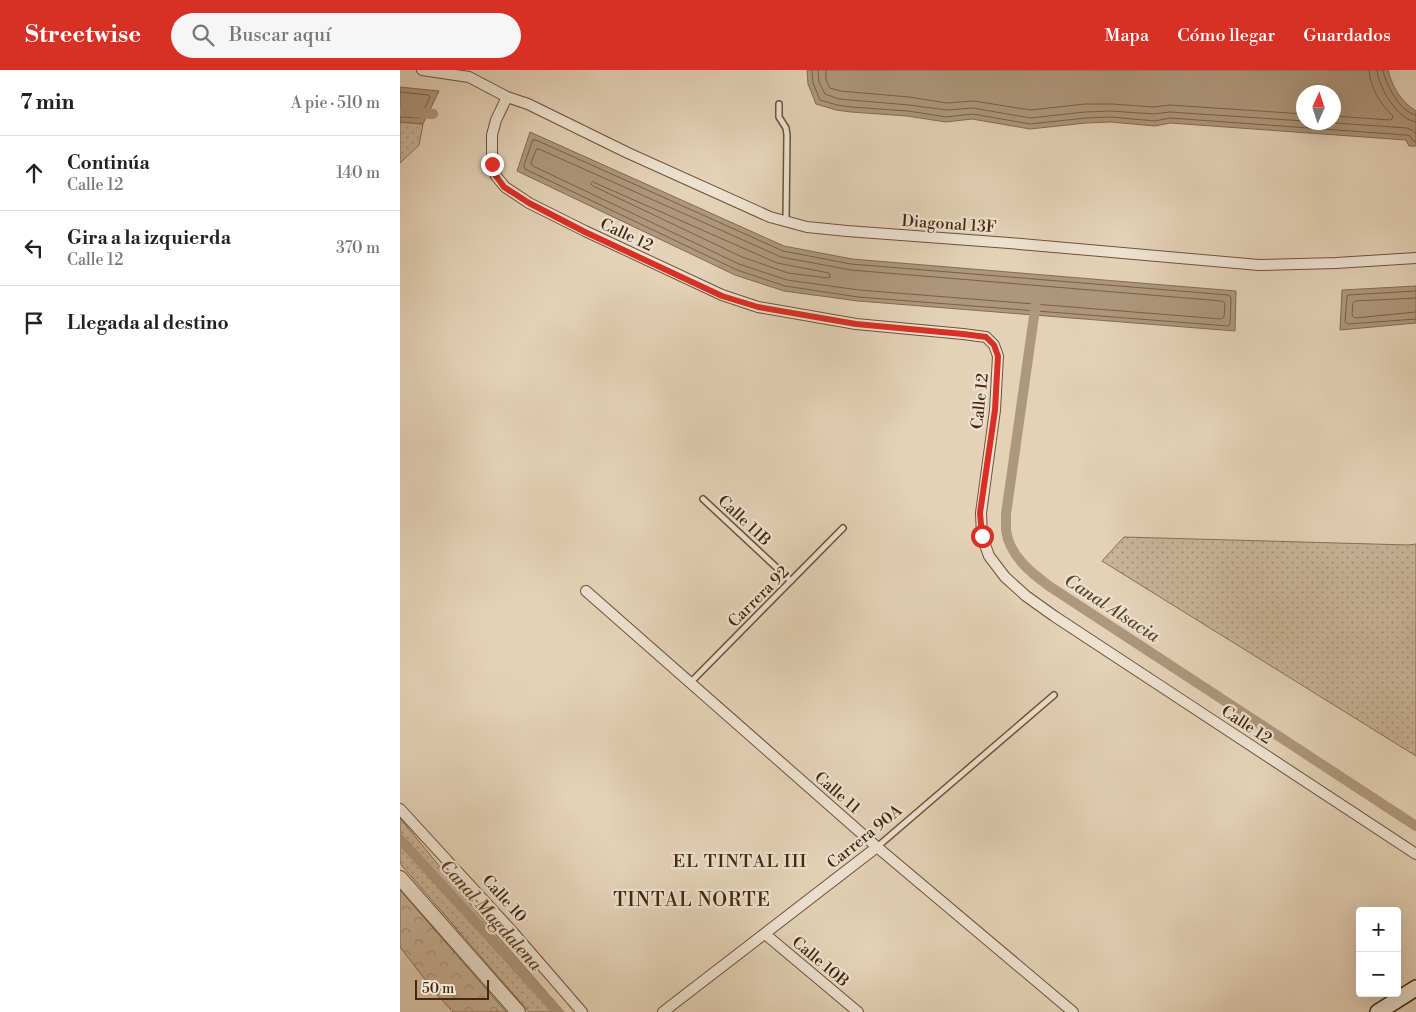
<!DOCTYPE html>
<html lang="es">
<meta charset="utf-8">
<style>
:root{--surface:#fff;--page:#f6f6f6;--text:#222;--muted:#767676;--line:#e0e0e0;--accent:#d93025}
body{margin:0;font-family:"Libre Bodoni",serif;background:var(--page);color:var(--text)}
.controls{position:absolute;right:15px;bottom:15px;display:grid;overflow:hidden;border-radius:5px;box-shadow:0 5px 20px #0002}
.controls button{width:45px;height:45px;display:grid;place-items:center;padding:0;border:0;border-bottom:1px solid var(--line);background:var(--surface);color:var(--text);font:25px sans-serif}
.compass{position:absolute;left:896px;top:15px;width:45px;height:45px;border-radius:50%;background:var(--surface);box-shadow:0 5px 20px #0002;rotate:3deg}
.scale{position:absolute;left:15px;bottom:12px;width:74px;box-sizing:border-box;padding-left:5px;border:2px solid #45270d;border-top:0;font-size:14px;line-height:18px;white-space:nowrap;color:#45270d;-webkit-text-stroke:4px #ede1d0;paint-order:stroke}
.stop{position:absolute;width:15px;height:15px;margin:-11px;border:4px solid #d93025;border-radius:50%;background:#fff}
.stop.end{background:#d93025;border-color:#fff;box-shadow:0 1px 5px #0008}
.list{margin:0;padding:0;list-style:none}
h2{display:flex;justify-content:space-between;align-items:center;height:65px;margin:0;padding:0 20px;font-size:21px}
h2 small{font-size:16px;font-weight:400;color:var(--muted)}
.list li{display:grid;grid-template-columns:32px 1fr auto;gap:15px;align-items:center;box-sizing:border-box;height:75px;padding:0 20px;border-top:1px solid var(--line)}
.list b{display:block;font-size:19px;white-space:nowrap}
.list p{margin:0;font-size:16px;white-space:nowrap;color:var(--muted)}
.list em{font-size:16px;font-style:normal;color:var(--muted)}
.icon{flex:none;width:28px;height:28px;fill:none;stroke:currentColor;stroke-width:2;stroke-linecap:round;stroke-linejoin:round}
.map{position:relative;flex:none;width:1016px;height:942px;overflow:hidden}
header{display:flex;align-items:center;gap:30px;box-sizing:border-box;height:70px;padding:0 25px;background:var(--accent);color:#fff}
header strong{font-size:24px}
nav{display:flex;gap:28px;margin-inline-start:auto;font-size:18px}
.search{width:350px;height:45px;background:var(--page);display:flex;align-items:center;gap:12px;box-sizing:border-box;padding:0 18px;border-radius:28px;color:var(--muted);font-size:19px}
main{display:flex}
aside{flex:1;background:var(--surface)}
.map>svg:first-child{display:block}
</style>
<header>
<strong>Streetwise</strong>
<div class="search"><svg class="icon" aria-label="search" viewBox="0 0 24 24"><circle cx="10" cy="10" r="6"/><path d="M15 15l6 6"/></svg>Buscar aquí</div>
<nav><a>Mapa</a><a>Cómo llegar</a><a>Guardados</a></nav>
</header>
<main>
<aside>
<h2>7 min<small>A pie · 510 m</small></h2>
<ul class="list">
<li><svg class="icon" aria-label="ahead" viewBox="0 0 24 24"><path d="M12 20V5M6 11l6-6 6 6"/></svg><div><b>Continúa</b><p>Calle 12</p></div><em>140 m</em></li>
<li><svg class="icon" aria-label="left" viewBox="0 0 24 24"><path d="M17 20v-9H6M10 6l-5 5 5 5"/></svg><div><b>Gira a la izquierda</b><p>Calle 12</p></div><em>370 m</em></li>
<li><svg class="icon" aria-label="arrive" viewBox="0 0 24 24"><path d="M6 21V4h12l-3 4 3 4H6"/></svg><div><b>Llegada al destino</b></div></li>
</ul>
</aside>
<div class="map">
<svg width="1016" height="942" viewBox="0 0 1016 942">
<defs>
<pattern id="grass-dots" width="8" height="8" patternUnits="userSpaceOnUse" patternTransform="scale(1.25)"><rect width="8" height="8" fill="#c9b49a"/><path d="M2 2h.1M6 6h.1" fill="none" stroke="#a5927c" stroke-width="1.8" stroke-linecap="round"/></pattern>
<pattern id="park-crowns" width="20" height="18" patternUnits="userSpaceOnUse" patternTransform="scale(1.25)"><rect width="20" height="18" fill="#c9b49a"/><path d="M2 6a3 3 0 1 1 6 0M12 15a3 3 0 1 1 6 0" fill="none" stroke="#a5927c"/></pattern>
</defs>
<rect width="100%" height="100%" fill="#e4d1b7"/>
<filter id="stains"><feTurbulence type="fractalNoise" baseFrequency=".004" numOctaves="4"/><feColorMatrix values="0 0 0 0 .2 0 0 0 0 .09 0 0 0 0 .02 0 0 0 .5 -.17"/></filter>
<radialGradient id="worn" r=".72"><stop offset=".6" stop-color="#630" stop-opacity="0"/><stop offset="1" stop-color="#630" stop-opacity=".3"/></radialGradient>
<path fill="url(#grass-dots)" stroke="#876e54" d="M0,52L23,54L19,75L0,93Z
M724,467L1008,475L1016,474V686L702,491Z
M0,748L86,853L164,942H129L3,797L0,793Z"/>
<path fill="url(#park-crowns)" stroke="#876e54" d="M0,820L106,942H53L38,926L0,877Z"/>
<path fill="#ae977d" stroke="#846a50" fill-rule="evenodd" d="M407,0H988C992,16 1001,32 1016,41V76H1009L1006,70L770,53L755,56L711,52L686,53L630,59L572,49L546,52L507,46L451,42L436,40L416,34L408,14ZM934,22V52H904V22Z
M0,17L39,21L23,54L0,52Z
M130,62L384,176L452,189L836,221L835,261L458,231L384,221L335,205L117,101Z
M1016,216V253L940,260L942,220Z"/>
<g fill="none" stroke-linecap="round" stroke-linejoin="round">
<path stroke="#7a5f45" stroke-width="1" d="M412,0L413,13L420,30L437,35L451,37L508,41L546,47L573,44L630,54L686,48L711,47L755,51L770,48L1006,65L1010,66L1013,71H1016
M418,0L419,12L425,24L439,29L509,35L547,40L573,38L630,48L685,42L711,41L754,44L770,42L904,51
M426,0V10L430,18L440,21L509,27L547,33L574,31L630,40L685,34H712L754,37L770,35L904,44
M977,0C978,17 998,50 1016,52
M983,0C985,14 1001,43 1016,45
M0,22L28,25L30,27L20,48L0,47
M934,46L990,50L992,49L993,46C980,34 970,17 969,0
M921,52L1007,58L1012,60L1016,64
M133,70H136L383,181L451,194L829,225L831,228L830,254L828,256L458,227L385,216L337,200L125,99L124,96Z
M137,79H139L381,187L451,200L822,231L825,233L824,247L821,249L459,220L387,210L339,194L133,96L131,93Z
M193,112L377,193L429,203L430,207L428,208L388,203L342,187L193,116L191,114Z
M1016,221L948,225L947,227L945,252L948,254L1016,249
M1016,228L955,231L953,233L952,245L955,248L1016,242"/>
<path stroke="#ae977d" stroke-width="10" d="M0,41L33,44
M636,232L606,444C606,449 606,455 606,460C609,485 630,502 649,516L1016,756
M0,769L158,942"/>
<g stroke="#6d5238" stroke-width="8">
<path id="service" d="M379,34V47L386,58L387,65L386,151
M303,429L391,511
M290,613L443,458
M477,777L654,625"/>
</g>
<g stroke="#6d5238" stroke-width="12">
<path id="minor" d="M22,0L69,7L107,27L128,34L228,83L370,147L407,157L447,161L609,173L859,195L936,193L1016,188
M107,27L96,50L92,65V94L96,106L105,117L129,133L185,161L322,225L358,237L456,254L563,264L586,267L594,275L598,286L595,340L581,443L582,466L589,486L605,507L626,526L654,546L1016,784
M186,521L477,777L673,942
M0,739L111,860L182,942
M365,864L458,942
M263,942L477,777"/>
</g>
<g stroke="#6d5238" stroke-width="16">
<path id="tertiary" d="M0,808L118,942"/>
</g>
<g stroke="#45270d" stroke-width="18">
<path id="secondary" d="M978,942L1016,918"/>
</g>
<use href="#service" stroke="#ede1d0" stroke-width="5"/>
<use href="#minor" stroke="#ede1d0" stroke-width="10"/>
<use href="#tertiary" stroke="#ede1d0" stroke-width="14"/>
<use href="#secondary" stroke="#ede1d0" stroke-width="15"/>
</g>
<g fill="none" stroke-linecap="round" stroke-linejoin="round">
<path stroke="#d93025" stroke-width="6" d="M92,94L96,106L104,117L129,133L185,162L322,226L358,237L456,254L563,264L586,267L594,275L598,286L595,340L580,443L582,466"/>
</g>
<g text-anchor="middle" stroke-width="4.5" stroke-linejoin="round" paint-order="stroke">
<g font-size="16" fill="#45270d" stroke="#ede1d0">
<text transform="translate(549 153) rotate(4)" y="6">Diagonal 13F</text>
<text transform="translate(227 164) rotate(25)" y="6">Calle 12</text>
<text transform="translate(579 331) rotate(-84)" y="6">Calle 12</text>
<text transform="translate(345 450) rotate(43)" y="6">Calle 11B</text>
<text transform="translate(358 526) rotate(-45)" y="6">Carrera 92</text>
<text transform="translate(847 654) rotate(33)" y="6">Calle 12</text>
<text transform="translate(438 722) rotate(41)" y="6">Calle 11</text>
<text transform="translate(464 766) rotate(-39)" y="6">Carrera 90A</text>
<text transform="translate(105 828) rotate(48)" y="6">Calle 10</text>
<text transform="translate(421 891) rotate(40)" y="6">Calle 10B</text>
</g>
<g font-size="18" font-style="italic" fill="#5f4329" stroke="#ede1d0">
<text transform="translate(712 538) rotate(33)" y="6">Canal Alsacia</text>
<text transform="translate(91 845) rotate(48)" y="6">Canal Magdalena</text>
</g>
<g font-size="18" letter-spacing="1" fill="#45270d" stroke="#ede1d0">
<text x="340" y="797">EL TINTAL III</text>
</g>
<g font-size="19" letter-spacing="1" fill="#45270d" stroke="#ede1d0">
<text x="292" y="836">TINTAL NORTE</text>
</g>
</g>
<rect width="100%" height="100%" filter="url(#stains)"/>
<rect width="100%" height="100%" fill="url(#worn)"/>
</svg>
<div class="controls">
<button>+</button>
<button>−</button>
</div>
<svg class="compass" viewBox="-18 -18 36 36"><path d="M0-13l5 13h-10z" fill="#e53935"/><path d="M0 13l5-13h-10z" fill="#767676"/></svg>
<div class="scale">50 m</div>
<div class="stop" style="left:582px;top:466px"></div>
<div class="stop end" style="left:92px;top:94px"></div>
</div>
</main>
